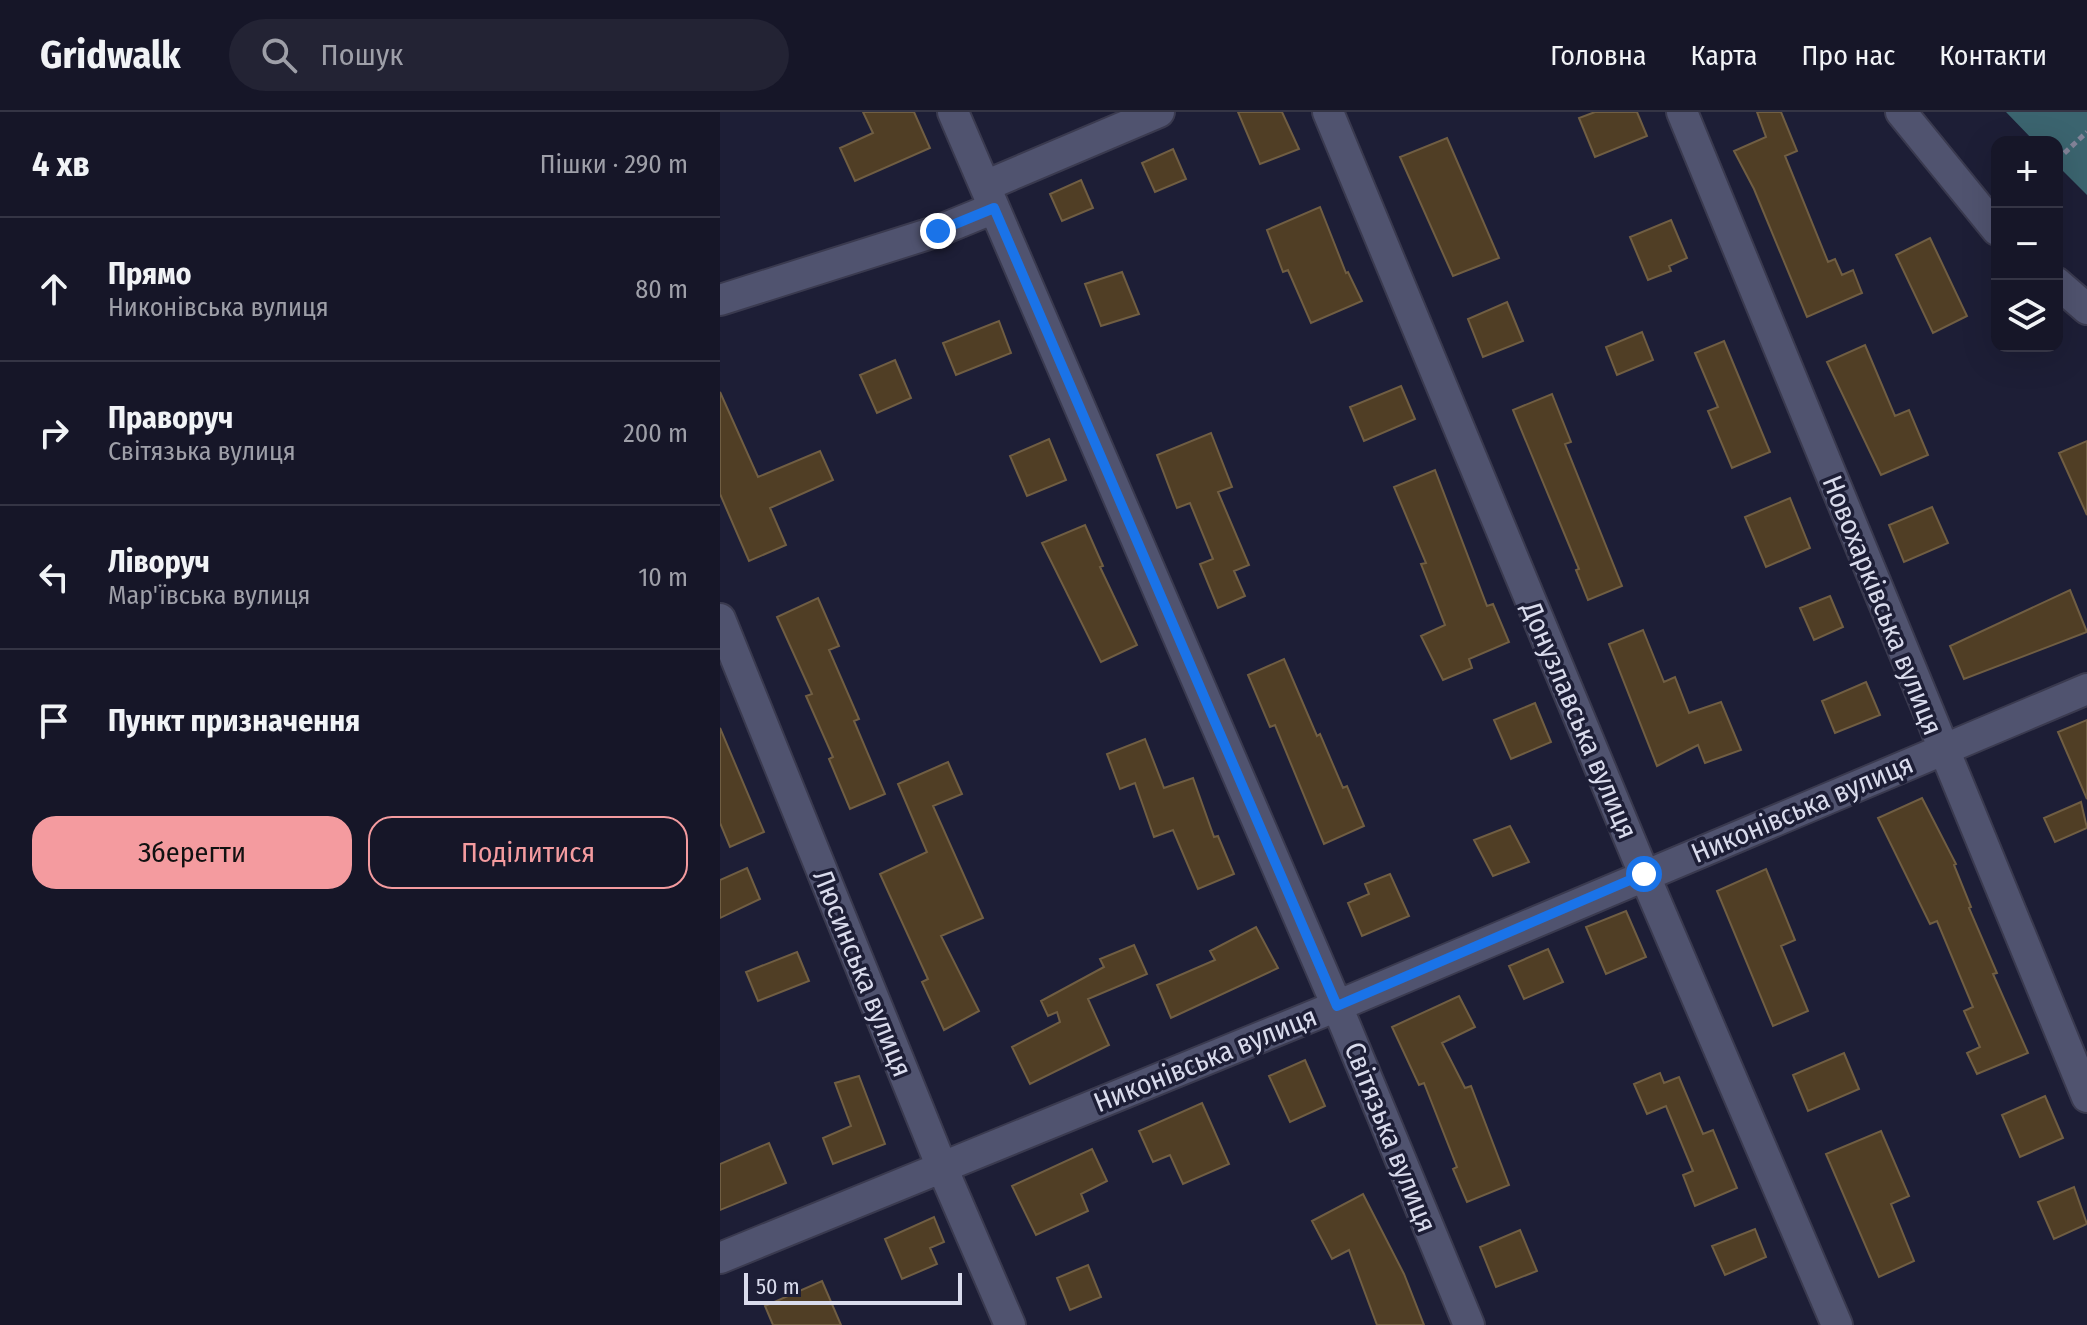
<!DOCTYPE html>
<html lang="uk">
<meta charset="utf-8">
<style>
:root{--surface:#161628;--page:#232334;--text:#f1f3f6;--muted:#9e9fa8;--line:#353545;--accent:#f49b9f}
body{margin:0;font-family:"Fira Sans Condensed",sans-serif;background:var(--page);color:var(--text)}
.controls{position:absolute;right:24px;top:24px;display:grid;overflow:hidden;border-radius:16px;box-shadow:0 8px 32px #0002}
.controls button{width:72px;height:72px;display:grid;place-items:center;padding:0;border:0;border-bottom:2px solid var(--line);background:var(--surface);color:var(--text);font:40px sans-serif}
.scale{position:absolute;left:24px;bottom:20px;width:218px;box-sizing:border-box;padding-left:8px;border:4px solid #d9dbec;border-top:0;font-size:22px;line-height:28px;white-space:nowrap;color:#d9dbec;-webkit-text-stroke:6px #1d1e36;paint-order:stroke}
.stop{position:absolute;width:24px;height:24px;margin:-18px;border:6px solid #1a73e8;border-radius:50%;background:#fff}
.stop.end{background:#1a73e8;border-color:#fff;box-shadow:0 2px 8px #0008}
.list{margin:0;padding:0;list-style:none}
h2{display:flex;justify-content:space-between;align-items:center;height:104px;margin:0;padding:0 32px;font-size:34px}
h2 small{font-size:26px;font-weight:400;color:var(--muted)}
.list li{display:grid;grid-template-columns:52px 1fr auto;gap:24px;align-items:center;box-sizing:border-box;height:144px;padding:0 32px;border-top:2px solid var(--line)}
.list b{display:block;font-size:30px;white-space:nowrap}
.list p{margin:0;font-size:26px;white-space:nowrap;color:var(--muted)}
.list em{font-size:26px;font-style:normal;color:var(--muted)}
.actions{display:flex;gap:16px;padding:24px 32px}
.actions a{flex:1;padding:18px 0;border:2px solid var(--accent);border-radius:24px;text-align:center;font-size:28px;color:var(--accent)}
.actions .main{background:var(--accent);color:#111}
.icon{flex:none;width:44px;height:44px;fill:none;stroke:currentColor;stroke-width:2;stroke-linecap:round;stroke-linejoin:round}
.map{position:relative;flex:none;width:1367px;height:1213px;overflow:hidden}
header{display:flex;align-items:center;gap:48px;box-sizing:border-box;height:112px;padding:0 40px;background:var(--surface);border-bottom:2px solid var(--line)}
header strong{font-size:38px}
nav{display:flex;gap:44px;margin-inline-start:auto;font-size:28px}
.search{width:560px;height:72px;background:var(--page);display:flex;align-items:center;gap:20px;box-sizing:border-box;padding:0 28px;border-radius:44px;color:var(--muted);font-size:30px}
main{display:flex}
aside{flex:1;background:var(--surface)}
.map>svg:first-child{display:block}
</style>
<header>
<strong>Gridwalk</strong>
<div class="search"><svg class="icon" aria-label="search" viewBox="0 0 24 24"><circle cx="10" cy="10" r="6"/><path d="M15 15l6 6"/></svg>Пошук</div>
<nav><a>Головна</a><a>Карта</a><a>Про нас</a><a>Контакти</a></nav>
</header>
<main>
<aside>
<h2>4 хв<small>Пішки · 290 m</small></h2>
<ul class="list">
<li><svg class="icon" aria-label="ahead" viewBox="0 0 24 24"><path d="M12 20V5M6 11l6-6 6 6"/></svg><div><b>Прямо</b><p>Никонівська вулиця</p></div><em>80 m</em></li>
<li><svg class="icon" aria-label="right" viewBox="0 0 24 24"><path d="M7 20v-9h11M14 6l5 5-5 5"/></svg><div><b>Праворуч</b><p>Світязька вулиця</p></div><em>200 m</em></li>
<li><svg class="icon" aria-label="left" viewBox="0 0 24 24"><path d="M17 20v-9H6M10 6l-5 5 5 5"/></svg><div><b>Ліворуч</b><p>Мар'ївська вулиця</p></div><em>10 m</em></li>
<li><svg class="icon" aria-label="arrive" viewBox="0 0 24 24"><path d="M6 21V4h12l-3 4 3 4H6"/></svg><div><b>Пункт призначення</b></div></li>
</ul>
<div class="actions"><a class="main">Зберегти</a><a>Поділитися</a></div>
</aside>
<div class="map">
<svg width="1367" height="1213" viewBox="0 0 1367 1213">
<rect width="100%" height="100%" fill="#1d1e36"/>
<path fill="#3b646f" d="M1286,0H1367V83L1337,53V30H1315Z"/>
<path fill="#503e25" stroke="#705e43" stroke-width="2" d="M143,0H194L210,36L135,69L120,36L153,21Z
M518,0H562L579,37L540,52Z
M875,0H917L927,24L875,45L859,6Z
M1037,0H1061L1077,39L1065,44L1108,150L1115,147L1122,163L1133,158L1142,181L1087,205L1034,77L1014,39L1046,25Z
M727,26L779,146L733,164L680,45Z
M453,37L466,67L435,80L422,51Z
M361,68L373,96L342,109L330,82Z
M600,95L626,161L628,160L642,189L591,211L568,158L563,160L547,118Z
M951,108L967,146L949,154L951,159L928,168L910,125Z
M1210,126L1247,204L1213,221L1176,143Z
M402,160L419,202L381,214L365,172Z
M787,190L803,229L763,245L748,207Z
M279,209L291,241L236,263L223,231Z
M922,220L933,248L897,263L886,235Z
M1004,229L1050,340L1012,356L988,299L998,295L975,241Z
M1145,233L1175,304L1189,298L1208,343L1161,363L1107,250Z
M175,248L191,286L157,301L140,263Z
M681,274L695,307L644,329L630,295Z
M0,280L38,365L100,339L113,368L50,396L66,433L29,449L0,382Z
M832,282L851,330L845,332L902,474L868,488L856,458L859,457L793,298Z
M491,321L512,375L498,380L529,453L514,459L525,484L498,496L480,452L493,447L470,391L457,396L437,343Z
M329,327L346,368L307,384L290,344Z
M1367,329V403L1339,341Z
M715,358L767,494L773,492L789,530L749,547L752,556L723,568L701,524L725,513L701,452L706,451L674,375Z
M1070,386L1090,436L1046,455L1025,405Z
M1212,395L1228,431L1184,450L1169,413Z
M365,413L383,454L380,455L417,533L381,550L322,431Z
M1350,478L1367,520L1244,567L1230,534Z
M1110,484L1123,515L1094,528L1080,496Z
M98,486L119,534L109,538L139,607L134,609L165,682L130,697L109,647L113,645L86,584L92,582L57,505Z
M923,518L944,570L955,565L969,601L1001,590L1021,638L985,651L978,633L937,654L889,532Z
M564,547L597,624L600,622L623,676L627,674L644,714L604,732L555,613L550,615L528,563Z
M1146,570L1160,603L1115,621L1102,589Z
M815,591L831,630L791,647L774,608Z
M1367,608V687L1338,620Z
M0,616L44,720L10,735L0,711Z
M425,627L444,676L473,666L494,725L498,724L514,762L478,777L453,718L434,725L415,671L400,677L387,642Z
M228,650L242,682L213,694L263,806L221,824L259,899L224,918L202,870L208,867L160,762L207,740L178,672Z
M1202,686L1236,752L1234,753L1251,795L1249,796L1277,861L1273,862L1308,941L1257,962L1247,941L1260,935L1244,899L1253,895L1217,809L1210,812L1158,706Z
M1361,690L1367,716L1335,730L1324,706Z
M790,714L809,750L773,764L754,728Z
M27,756L40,787L0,806V768Z
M1046,757L1075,828L1061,834L1088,899L1053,914L997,779Z
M670,762L689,804L642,824L628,791L649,782L645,772Z
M906,799L926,845L886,862L866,815Z
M536,815L558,856L451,906L437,873L495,848L490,839Z
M414,833L427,862L368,887L389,933L310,972L292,935L340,910L337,900L328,904L321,889L384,855L380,847Z
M828,837L843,870L804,887L789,854Z
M77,840L89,869L38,889L26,860Z
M739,884L755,915L722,931L745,976L751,974L789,1073L747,1090L733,1057L737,1055L704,971L699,973L672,915Z
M1124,941L1139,977L1088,999L1073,963Z
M585,948L605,994L570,1010L549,964Z
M940,961L944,971L959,965L983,1022L993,1018L1017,1076L975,1094L963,1063L973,1059L946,994L927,1002L914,972Z
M139,964L165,1032L113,1052L103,1026L131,1014L115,971Z
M1325,984L1343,1026L1300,1045L1282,1003Z
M482,991L509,1052L463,1072L450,1043L433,1050L419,1019Z
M1161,1019L1189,1084L1171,1092L1194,1149L1159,1165L1106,1042Z
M49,1031L66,1071L0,1098V1052Z
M372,1037L387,1069L361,1082L368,1099L316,1123L292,1074Z
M1354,1075L1367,1112L1334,1127L1318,1090Z
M643,1082L684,1162L704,1213H657L629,1138L612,1147L592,1109Z
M214,1105L224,1130L210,1136L217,1152L182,1167L165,1127Z
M1035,1117L1046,1145L1005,1163L992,1134Z
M800,1118L817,1159L776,1175L760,1135Z
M368,1153L381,1185L350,1198L337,1166Z
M102,1169L121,1213H53L45,1194Z"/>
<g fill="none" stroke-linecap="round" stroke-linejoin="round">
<g stroke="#3a3a4f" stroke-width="34">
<path id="street" d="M233,0L617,894L749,1213
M608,0L924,762L1117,1213
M962,0L1367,985
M1181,0L1277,118
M265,74L439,0
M1337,171L1367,197
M0,188L218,119L274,96
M0,507L221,1053L290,1213
M0,1146L617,894L1367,577"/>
</g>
<path stroke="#828398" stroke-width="5" stroke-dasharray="6 4" stroke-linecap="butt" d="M1337,48L1367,20"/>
<use href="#street" stroke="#50536f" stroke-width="30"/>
</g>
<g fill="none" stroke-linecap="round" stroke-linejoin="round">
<path stroke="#1a73e8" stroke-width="10" d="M218,119L274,96L617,894L924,762"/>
</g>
<g text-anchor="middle" stroke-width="7" stroke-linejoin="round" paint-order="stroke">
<g font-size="28" fill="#d9dbec" stroke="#1d1e36">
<text transform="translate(1163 493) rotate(68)" y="10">Новохарківська вулиця</text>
<text transform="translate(860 608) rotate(67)" y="10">Донузлавська вулиця</text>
<text transform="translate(1082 696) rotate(-23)" y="10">Никонівська вулиця</text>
<text transform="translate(143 861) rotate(68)" y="10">Люсинська вулиця</text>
<text transform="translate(485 947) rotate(-22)" y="10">Никонівська вулиця</text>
<text transform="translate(671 1025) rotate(68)" y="10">Світязька вулиця</text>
</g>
</g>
</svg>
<div class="controls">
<button>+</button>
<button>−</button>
<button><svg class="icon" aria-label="layers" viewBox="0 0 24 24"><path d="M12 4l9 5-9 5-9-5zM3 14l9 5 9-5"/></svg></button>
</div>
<div class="scale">50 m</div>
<div class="stop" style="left:924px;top:762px"></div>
<div class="stop end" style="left:218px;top:119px"></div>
</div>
</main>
